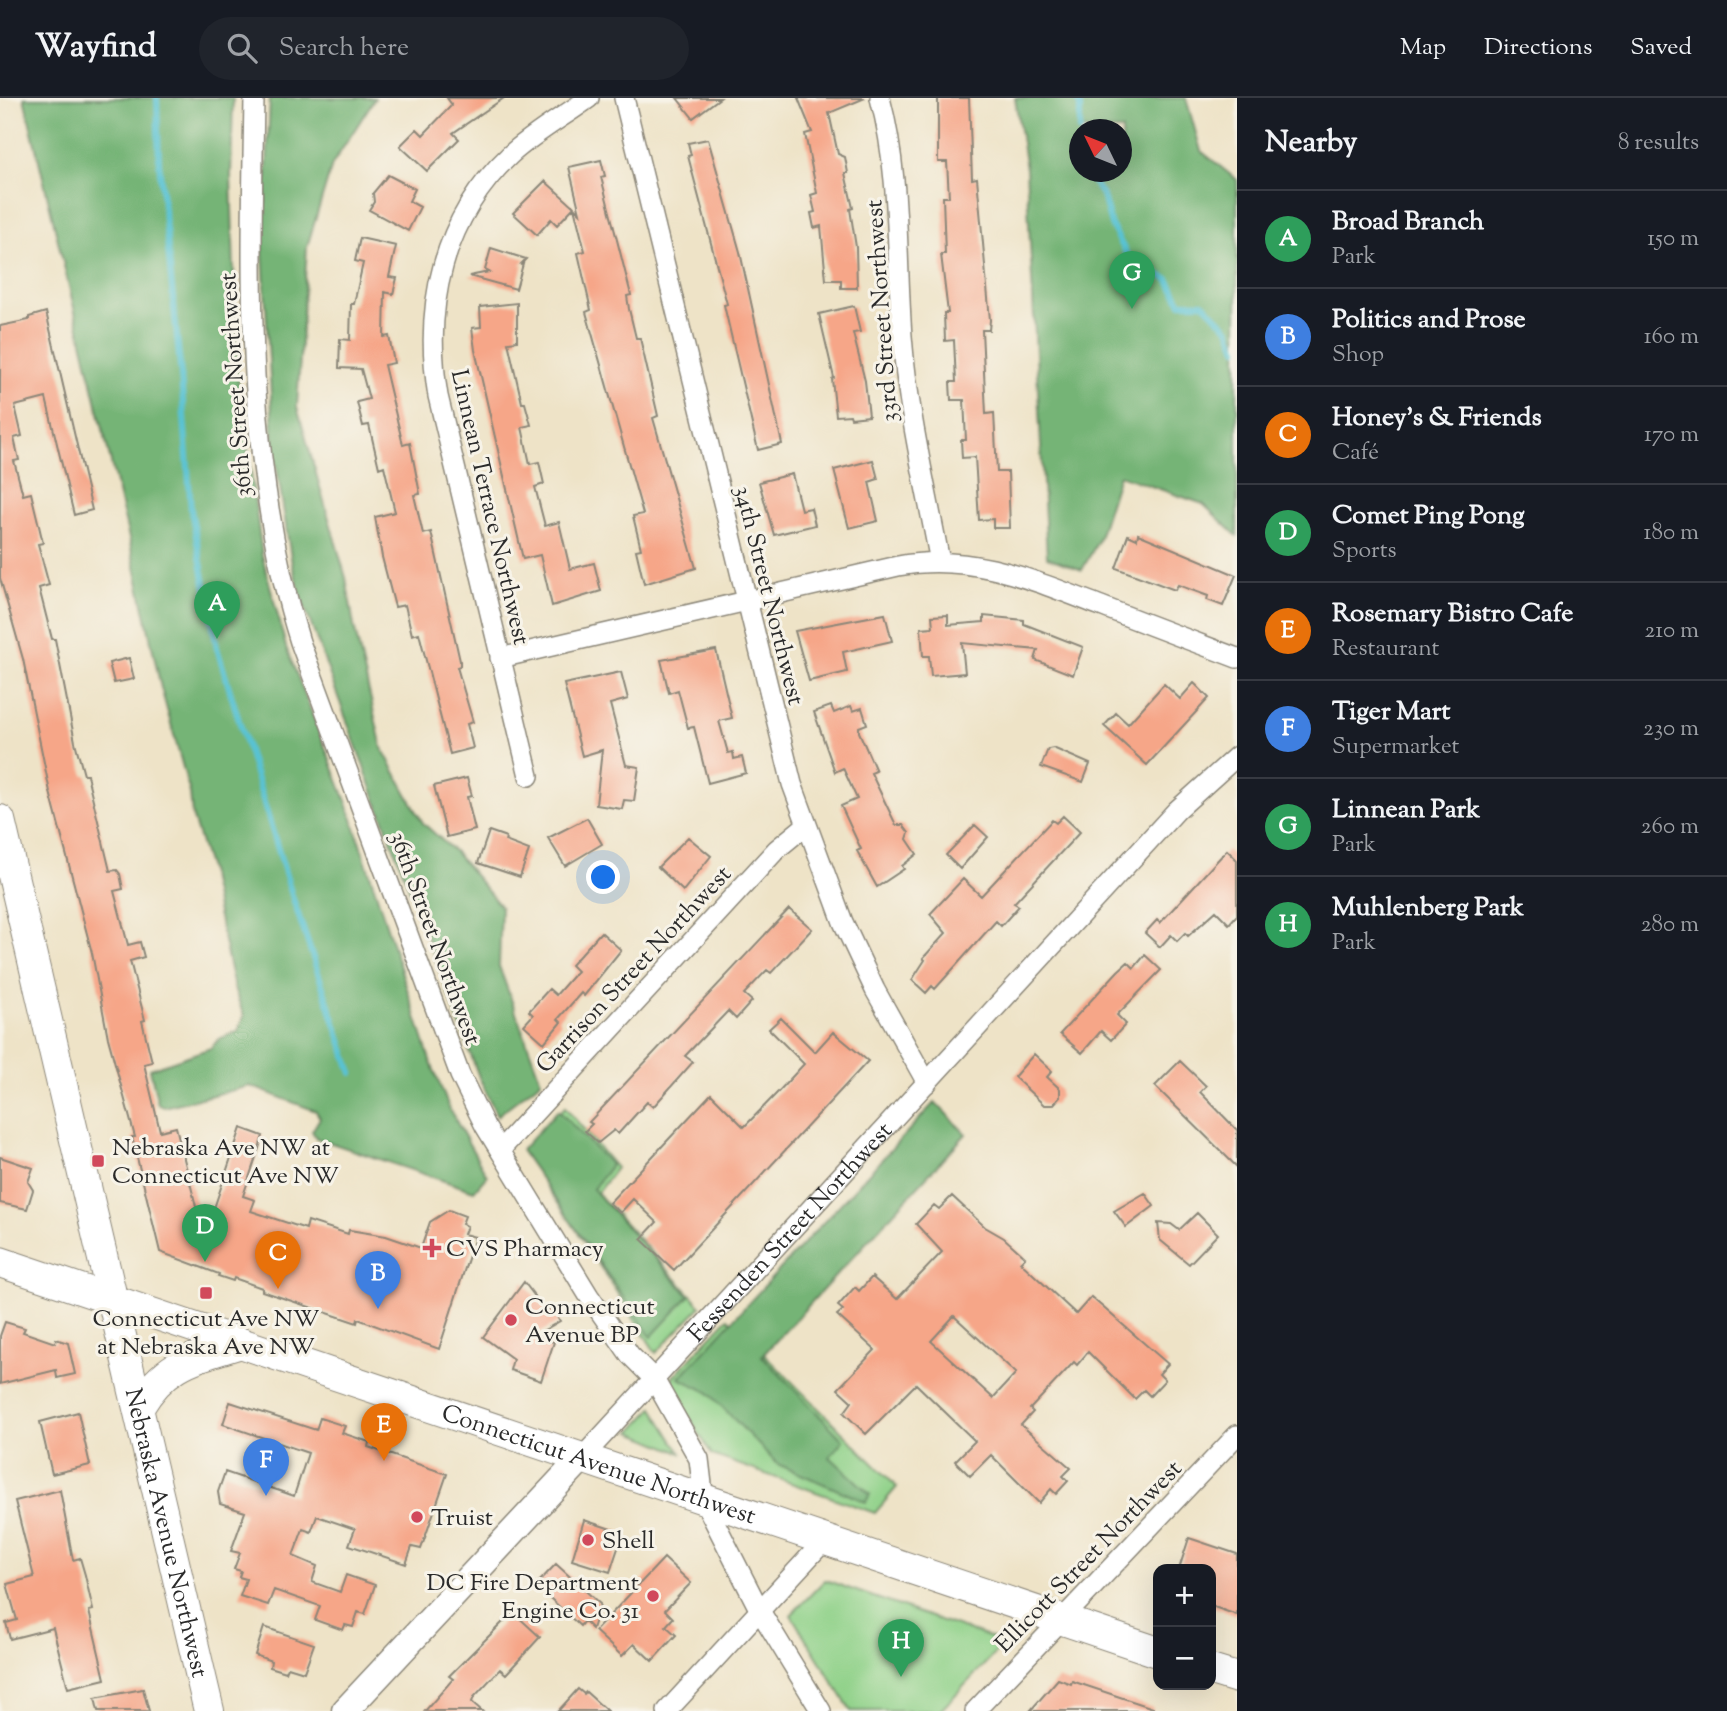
<!DOCTYPE html>
<meta charset="utf-8">
<style>
:root{--surface:#171b24;--page:#20242c;--text:#f1f3f6;--muted:#9ea1a6;--line:#363941;--accent:#d93025}
body{margin:0;font-family:"Sorts Mill Goudy",serif;background:var(--page);color:var(--text)}
.controls{position:absolute;right:21px;bottom:21px;display:grid;overflow:hidden;border-radius:14px;box-shadow:0 7px 28px #0002}
.controls button{width:63px;height:63px;display:grid;place-items:center;padding:0;border:0;border-bottom:2px solid var(--line);background:var(--surface);color:var(--text);font:35px sans-serif}
.compass{position:absolute;left:1069px;top:21px;width:63px;height:63px;border-radius:50%;background:var(--surface);box-shadow:0 7px 28px #0002;rotate:313deg}
.you{position:absolute;left:604px;top:780px;width:24px;height:24px;margin:-18px;border:5px solid #fff;border-radius:50%;background:#1a73e8;box-shadow:0 0 0 10px #1a73e833}
.badge{display:grid;place-items:center;width:46px;height:46px;border-radius:50%;background:var(--accent);color:#fff;font-size:23px;font-weight:700}
.pin{position:absolute;translate:-50% -58px;filter:drop-shadow(0 2px 4px #0008)}
.pin::after{content:'';position:absolute;top:37px;width:24px;height:21px;background:inherit;clip-path:polygon(0 0,100% 0,50% 100%)}
.list{margin:0;padding:0;list-style:none}
h2{display:flex;justify-content:space-between;align-items:center;height:91px;margin:0;padding:0 28px;font-size:30px}
h2 small{font-size:23px;font-weight:400;color:var(--muted)}
.list li{display:grid;grid-template-columns:46px 1fr auto;gap:21px;align-items:center;box-sizing:border-box;height:98px;padding:0 28px;border-top:2px solid var(--line)}
.list b{display:block;font-size:26px;white-space:nowrap}
.list p{margin:0;font-size:23px;white-space:nowrap;color:var(--muted)}
.list em{font-size:23px;font-style:normal;color:var(--muted)}
.icon{flex:none;width:38px;height:38px;fill:none;stroke:currentColor;stroke-width:2;stroke-linecap:round;stroke-linejoin:round}
.map{position:relative;flex:none;width:1237px;height:1613px;overflow:hidden}
header{display:flex;align-items:center;gap:42px;box-sizing:border-box;height:98px;padding:0 35px;background:var(--surface);border-bottom:2px solid var(--line)}
header strong{font-size:33px}
nav{display:flex;gap:38px;margin-inline-start:auto;font-size:24px}
.search{width:490px;height:63px;background:var(--page);display:flex;align-items:center;gap:18px;box-sizing:border-box;padding:0 24px;border-radius:38px;color:var(--muted);font-size:26px}
main{display:flex}
aside{flex:1;background:var(--surface)}
.map>svg:first-child{display:block}
</style>
<header>
<strong>Wayfind</strong>
<div class="search"><svg class="icon" aria-label="search" viewBox="0 0 24 24"><circle cx="10" cy="10" r="6"/><path d="M15 15l6 6"/></svg>Search here</div>
<nav><a>Map</a><a>Directions</a><a>Saved</a></nav>
</header>
<main>
<div class="map">
<svg width="1237" height="1613" viewBox="0 0 1237 1613">
<rect width="100%" height="100%" fill="#f7f3e8"/>
<filter id="ink" filterUnits="userSpaceOnUse"><feTurbulence type="fractalNoise" baseFrequency=".0143" numOctaves="2"/><feDisplacementMap in="SourceGraphic" scale="14" xChannelSelector="R" yChannelSelector="G"/><feConvolveMatrix kernelMatrix="1 2 1 2 8 2 1 2 1" color-interpolation-filters="sRGB"/></filter>
<filter id="wash" filterUnits="userSpaceOnUse"><feTurbulence type="fractalNoise" baseFrequency=".00686" numOctaves="4" result="noise"/><feDisplacementMap in="SourceGraphic" scale="28" xChannelSelector="R" yChannelSelector="G"/><feGaussianBlur stdDeviation="1.57" result="paint"/><feColorMatrix in="noise" values="0 0 0 0 0 0 0 0 0 0 0 0 0 0 0 0 0 1.4 0 .05"/><feComposite in="paint" operator="in"/></filter>
<g filter="url(#wash)">
<rect width="100%" height="100%" fill="#eee3c7"/>
<path fill="#91d28a" stroke="#5e7e5a" stroke-width="2" d="M565,1009L616,1070L597,1095L701,1208L656,1255L524,1051Z
M728,1220L897,1389L875,1415L712,1357L671,1289L672,1280Z
M653,1310L681,1355L631,1334Z
M825,1482L1005,1545L940,1613H851L791,1517Z"/>
<path fill="#74b476" stroke="#507050" stroke-width="2" fill-rule="evenodd" d="M24,0H233L231,78L237,271L262,457L286,549L348,708L430,962L450,1012L487,1078L474,1093L316,1040L312,1033L320,1020L316,1013L250,988L164,1009L158,1006L150,971L211,950L219,941L238,933L244,918L234,890L208,768L192,717L190,695L161,590L128,436Z
M270,0H375L332,67L307,149L297,309L346,480L354,528L382,650L423,725L454,753L501,809L499,868L541,983L497,1018L479,979L302,502L292,466L274,351L263,155Z
M1015,0H1186L1201,53L1237,82V438L1203,406L1119,377L1098,443L1082,472L1047,459L1026,71ZM1080,32H1122V74H1080Z
M935,1004L966,1036L762,1258L843,1342L830,1359L870,1396L866,1404L777,1366L708,1294L679,1280Z
M558,1012L611,1067L593,1091L689,1198L651,1239L521,1052Z"/>
<g fill="none" stroke-linecap="round" stroke-linejoin="round">
<path stroke="#58c2d3" stroke-width="6" d="M157,0L159,64L181,278L191,412L217,550L294,804L352,975
M1077,0L1080,9V32
M1086,74L1103,98L1111,127L1130,162L1168,181L1181,205H1203L1229,231L1237,251"/>
</g>
<g id="blocks">
<path fill="#f6a688" fill-rule="evenodd" d="M447,0H504L453,35L459,41L427,73L400,48L417,31L423,37L452,7Z
M677,0H720L693,20Z
M798,0H865L829,15L838,56L845,59L848,75H845L853,110L850,111L856,149L857,190H841V182H826L821,128L814,130L811,115L815,114L811,97L817,95L805,36L812,34Z
M938,0H969L972,81L977,80L990,222L989,232H982L986,316L994,315L997,374H1008L1010,430H993V421L979,422L975,359L962,360L961,342H966L964,302H951L950,284H956L954,242L945,243L944,215H948L941,156H945L943,99H949L947,64H938Z
M708,41L740,154L782,346L758,352L724,207L727,206L688,58L691,57L688,45Z
M601,62L605,78L601,79L631,197L627,198L629,211L636,240H640L658,318L653,320L696,470L644,486L636,452L641,451L633,418L643,416L586,214L591,212L578,155L585,153L574,109L580,115L569,69Z
M388,77L415,91L409,103L420,109L408,133L369,112L374,104L373,95Z
M545,83L574,109L557,127L551,121L537,137L513,115Z
M360,140L396,148L389,179L397,180L393,196L385,194L384,239L389,238L394,265L384,267L403,347L410,345L420,396L414,397L423,436L431,434L460,563V568L457,569L473,624L467,626L473,650L450,656L419,535L412,537L405,507L395,509L382,459L375,419L395,414L384,368L379,370L369,327L363,328L357,304L369,301L361,271L339,270L340,241L350,242L351,206H354L363,165L355,163Z
M491,150L526,161L520,167L523,166L516,191L469,178L489,174L485,172Z
M517,205V243L508,244L522,305H525L531,327L522,329L530,366L539,364L544,386L535,389L545,428L559,424L570,471L594,465L601,493L552,508L540,457L523,461L475,252L472,230L481,229L480,209Z
M854,208L860,234L853,235L865,283L869,318L851,320L850,317L836,318L832,281L834,280L819,216Z
M46,214L92,412L74,417L46,300L15,308L22,338L14,340L19,362L14,363L23,397L31,395L39,428L43,445L38,446L49,487L39,490L52,541H55L75,644L84,677H87L110,773L117,772L120,776L123,791L114,793L128,847L140,844L144,859L130,863L145,922L142,923L152,964L144,966L160,1033L176,1029L204,1140L241,1030L263,1038L243,1098L255,1102L251,1113L306,1131L308,1123L348,1136L349,1132L386,1138L421,1150L430,1124L449,1112L465,1118L462,1126L467,1128L464,1136L475,1139L439,1251L358,1221L357,1225L262,1193V1190L234,1180L233,1183L218,1178L219,1176L160,1154L132,1039H135L108,940L92,855L50,694L23,561L0,480V228L29,222V219Z
M873,362L878,381L869,384L878,423L849,430L834,372Z
M792,376L801,412L811,410L815,427L774,437L759,384Z
M1138,436L1236,477L1223,508L1207,502L1208,498L1178,487L1175,492L1116,470L1128,437L1137,441Z
M885,516L892,543L843,554L847,574L809,583L795,533Z
M948,517V527L984,524V518L1024,522V526L1083,549L1073,577L1035,562L1038,552L962,545L965,575L931,578L929,558H923L921,530L933,529L932,518Z
M716,552L732,620L719,623L728,655L733,654L734,661L742,659L746,675L708,685L694,629L688,630L678,592L669,595L661,562Z
M129,560L134,581L114,585L109,565Z
M621,574L628,601L610,606L626,667L639,669L634,703L624,702L622,711L596,707L602,652L582,658L564,586Z
M1194,585L1209,600L1147,667L1104,628L1116,615L1128,626L1164,586L1180,601Z
M831,608L834,615L851,608L853,613L862,610L867,626L859,629V634L876,673L871,675L896,727H903L909,735L907,741L917,756L902,768L904,771L877,789L857,753L861,751L841,708L857,701L843,670L835,674L814,614Z
M1053,650L1090,666L1083,684L1041,669L1048,651Z
M467,680L472,698L467,699L475,732L447,739L434,688Z
M1063,718L1080,734L1014,805L1019,808L1001,828L996,823L935,891L932,888L926,895L912,882L925,862L923,860L946,835L930,816L963,781L981,798L1052,722L1056,725Z
M587,720L602,746L565,768L548,740Z
M975,727L988,739L960,771L946,757Z
M489,733L506,739L505,743L529,752L520,779L478,765Z
M688,739L711,758L683,793L658,769Z
M1227,752L1237,762V817L1229,826L1216,813L1188,838L1185,835L1177,843L1171,837L1160,849L1145,835L1157,822L1160,825Z
M789,811L812,831L771,875L767,872L744,896L752,903L736,921L728,913L685,958L693,964L653,1009L647,1004L618,1036L614,1032L598,1045L585,1033L592,1026L589,1024Z
M601,834L621,852L584,898L581,895L558,921L561,924L544,945L524,927L533,917L529,913L549,891L556,897L577,873L571,867Z
M1145,857L1161,872L1117,917L1126,926L1111,942L1101,933L1082,955L1060,936L1118,873L1128,864L1134,870Z
M781,920L815,954L833,934L868,963L674,1172L641,1141L657,1124L633,1101L620,1115L609,1105L711,996L744,1029L779,993L804,966L769,931Z
M1034,956L1052,973L1047,979L1060,991V999L1053,1007H1044L1014,979Z
M1180,963L1206,988L1200,994L1237,1032V1069L1155,988Z
M0,1059L33,1070L28,1084L33,1092L27,1111L0,1105Z
M1145,1095L1154,1108L1126,1129L1114,1113Z
M952,1098L985,1129L1004,1140L1025,1159L1020,1164L1076,1216L1091,1199L1168,1266L1159,1276L1165,1282L1150,1298L1144,1292L1135,1301L1088,1254L1077,1267L1074,1264L1030,1311L1033,1314L1021,1327L1071,1370L1063,1378L1068,1383L1056,1396L1051,1391L1039,1405L991,1357L970,1378L955,1363L975,1343L916,1286L866,1336L844,1315L852,1304L838,1291L875,1252L837,1217L843,1212L838,1208L855,1189L859,1193L872,1179L897,1201L942,1154L916,1126L934,1107L939,1111ZM954,1218L1016,1275L993,1300L931,1243Z
M1197,1115L1218,1136L1189,1166L1160,1142L1158,1125L1171,1126L1179,1132Z
M524,1184L546,1213L552,1210L560,1223L534,1238L554,1244L541,1283L510,1272L513,1261L483,1239Z
M5,1224L25,1230L23,1234L55,1245L56,1241L68,1245L75,1276L57,1280L56,1272L0,1286V1238Z
M230,1304L316,1332L320,1320L345,1328L342,1335L369,1344L368,1349L447,1376L421,1451L412,1449L406,1466L349,1447L355,1431L317,1418L311,1434L303,1431L293,1458L317,1468L312,1484L340,1494L346,1477L375,1487L365,1516L358,1514L353,1529L345,1527L343,1532L315,1522L320,1508L274,1492L268,1507L240,1498L246,1481L239,1479L241,1473L234,1471L240,1455L231,1453L245,1414L220,1406L218,1394L225,1374L294,1398L308,1355L223,1326Z
M78,1314L90,1367L52,1376L40,1324Z
M60,1392L73,1462L80,1460L85,1477L93,1512L89,1513L105,1581L68,1590L53,1530L10,1541L6,1525L17,1522L7,1486L34,1479L15,1403Z
M584,1422L623,1435L610,1474L572,1462Z
M1189,1440L1237,1456V1517L1211,1508V1471H1179Z
M664,1460L691,1485L665,1512L673,1520L666,1528L676,1537L652,1563L634,1546L622,1558L595,1533Z
M556,1466L600,1506L592,1531L584,1523L580,1528L536,1487Z
M513,1514L540,1539L506,1576L500,1571L474,1599L472,1604L482,1613H425L453,1581L449,1578Z
M264,1529L314,1546L304,1574L288,1569L286,1574L270,1569L271,1563L255,1557Z
M1058,1581L1071,1586L1072,1583L1153,1610V1613H1030Z
M143,1591L149,1613H98L95,1600Z
M578,1591L584,1596L586,1594L607,1613H558Z"/>
</g>
</g>
<g filter="url(#ink)">
<use href="#blocks" fill-opacity="0" stroke="#8c8779" stroke-width="2"/>
<g fill="none" stroke-linecap="round" stroke-linejoin="round">
<g stroke="#8c8779" stroke-width="22">
<g id="street">
<path d="M254,0C251,184 244,367 300,544L460,977L485,1028L589,1198L630,1257L654,1281L699,1361L704,1403L760,1513L821,1613"/>
<path d="M624,0L792,686L843,824L875,892L927,985"/>
<path d="M880,0C901,79 896,157 902,238C908,315 926,389 940,464"/>
<path d="M500,560L898,468C971,454 1035,483 1101,508C1146,526 1192,543 1237,560"/>
<path d="M529,678L438,298C423,208 443,120 510,57C533,36 563,19 589,0"/>
<path d="M500,1052L777,751L805,728"/>
<path id="s1" d="M580,1362L1177,712L1237,658"/>
<path d="M667,1613L824,1443"/>
<path d="M975,1613L1237,1337"/>
</g>
</g>
<g stroke="#8c8779" stroke-width="29">
<path id="secondary" d="M345,1613L580,1362"/>
</g>
<g stroke="#8c8779" stroke-width="32">
<g id="primary">
<path id="s2" d="M0,722L209,1613"/>
<path id="s3" d="M0,1164L1158,1554"/>
<path d="M139,1309C166,1264 194,1260 241,1245"/>
<path d="M1211,1572L1237,1580"/>
</g>
</g>
<use href="#street" stroke="#fff" stroke-width="19"/>
<use href="#secondary" stroke="#fff" stroke-width="26"/>
<use href="#primary" stroke="#fff" stroke-width="30"/>
</g>
</g>
<g fill="#d1495b" stroke="#f7f3e8" stroke-width="2.5">
<rect x="91" y="1056" width="14" height="14" rx="3.5"/>
<path d="M428.5 1139.5h7v7h7v7h-7v7h-7v-7h-7v-7h7z"/>
<rect x="199" y="1188" width="14" height="14" rx="3.5"/>
<circle cx="511" cy="1222" r="7"/>
<circle cx="417" cy="1419" r="7"/>
<circle cx="588" cy="1442" r="7"/>
<circle cx="653" cy="1498" r="7"/>
</g>
<g text-anchor="middle" stroke-width="6" stroke-linejoin="round" paint-order="stroke">
<g font-size="24" fill="#2b2b2b" stroke="#f7f3e8">
<text transform="translate(881 213) rotate(-94)" y="8">33rd Street Northwest</text>
<text transform="translate(235 287) rotate(-94)" y="8">36th Street Northwest</text>
<text transform="translate(491 409) rotate(77)" y="8">Linnean Terrace Northwest</text>
<text transform="translate(770 497) rotate(76)" y="8">34th Street Northwest</text>
<text transform="translate(436 840) rotate(70)" y="8">36th Street Northwest</text>
<text transform="translate(633 871) rotate(-47)" y="8">Garrison Street Northwest</text>
<text dy="8" stroke="none"><textPath href="#s1" startOffset="310">Fessenden Street Northwest</textPath></text>
<text dy="8" stroke="none"><textPath href="#s3" startOffset="632">Connecticut Avenue Northwest</textPath></text>
<text dy="8" stroke="none"><textPath href="#s2" startOffset="732">Nebraska Avenue Northwest</textPath></text>
<text transform="translate(1088 1458) rotate(-46)" y="8">Ellicott Street Northwest</text>
</g>
<g font-size="24" fill="#2b2b2b" stroke="#f7f3e8" text-anchor="start">
<text x="112" y="1057">Nebraska Ave NW at<tspan x="112" dy="28">Connecticut Ave NW</tspan></text>
<text x="446" y="1158">CVS Pharmacy</text>
<text x="525" y="1216">Connecticut<tspan x="525" dy="28">Avenue BP</tspan></text>
<text x="206" y="1228" text-anchor="middle">Connecticut Ave NW<tspan x="206" dy="28">at Nebraska Ave NW</tspan></text>
<text x="431" y="1427">Truist</text>
<text x="602" y="1450">Shell</text>
<text x="639" y="1492" text-anchor="end">DC Fire Department<tspan x="639" dy="28">Engine Co. 31</tspan></text>
</g>
</g>
</svg>
<div class="controls">
<button>+</button>
<button>−</button>
</div>
<svg class="compass" viewBox="-18 -18 36 36"><path d="M0-13l5 13h-10z" fill="#e53935"/><path d="M0 13l5-13h-10z" fill="#9ea1a6"/></svg>
<div class="you"></div>
<div class="pin badge" style="left:217px;top:541px;background:#2e9e5b">A</div>
<div class="pin badge" style="left:378px;top:1211px;background:#3f7fe0">B</div>
<div class="pin badge" style="left:278px;top:1191px;background:#e8710a">C</div>
<div class="pin badge" style="left:205px;top:1164px;background:#2e9e5b">D</div>
<div class="pin badge" style="left:384px;top:1363px;background:#e8710a">E</div>
<div class="pin badge" style="left:266px;top:1398px;background:#3f7fe0">F</div>
<div class="pin badge" style="left:1132px;top:211px;background:#2e9e5b">G</div>
<div class="pin badge" style="left:901px;top:1579px;background:#2e9e5b">H</div>
</div>
<aside>
<h2>Nearby<small>8 results</small></h2>
<ul class="list">
<li><span class="badge" style="background:#2e9e5b">A</span><div><b>Broad Branch</b><p>Park</p></div><em>150 m</em></li>
<li><span class="badge" style="background:#3f7fe0">B</span><div><b>Politics and Prose</b><p>Shop</p></div><em>160 m</em></li>
<li><span class="badge" style="background:#e8710a">C</span><div><b>Honey's &amp; Friends</b><p>Café</p></div><em>170 m</em></li>
<li><span class="badge" style="background:#2e9e5b">D</span><div><b>Comet Ping Pong</b><p>Sports</p></div><em>180 m</em></li>
<li><span class="badge" style="background:#e8710a">E</span><div><b>Rosemary Bistro Cafe</b><p>Restaurant</p></div><em>210 m</em></li>
<li><span class="badge" style="background:#3f7fe0">F</span><div><b>Tiger Mart</b><p>Supermarket</p></div><em>230 m</em></li>
<li><span class="badge" style="background:#2e9e5b">G</span><div><b>Linnean Park</b><p>Park</p></div><em>260 m</em></li>
<li><span class="badge" style="background:#2e9e5b">H</span><div><b>Muhlenberg Park</b><p>Park</p></div><em>280 m</em></li>
</ul>
</aside>
</main>
